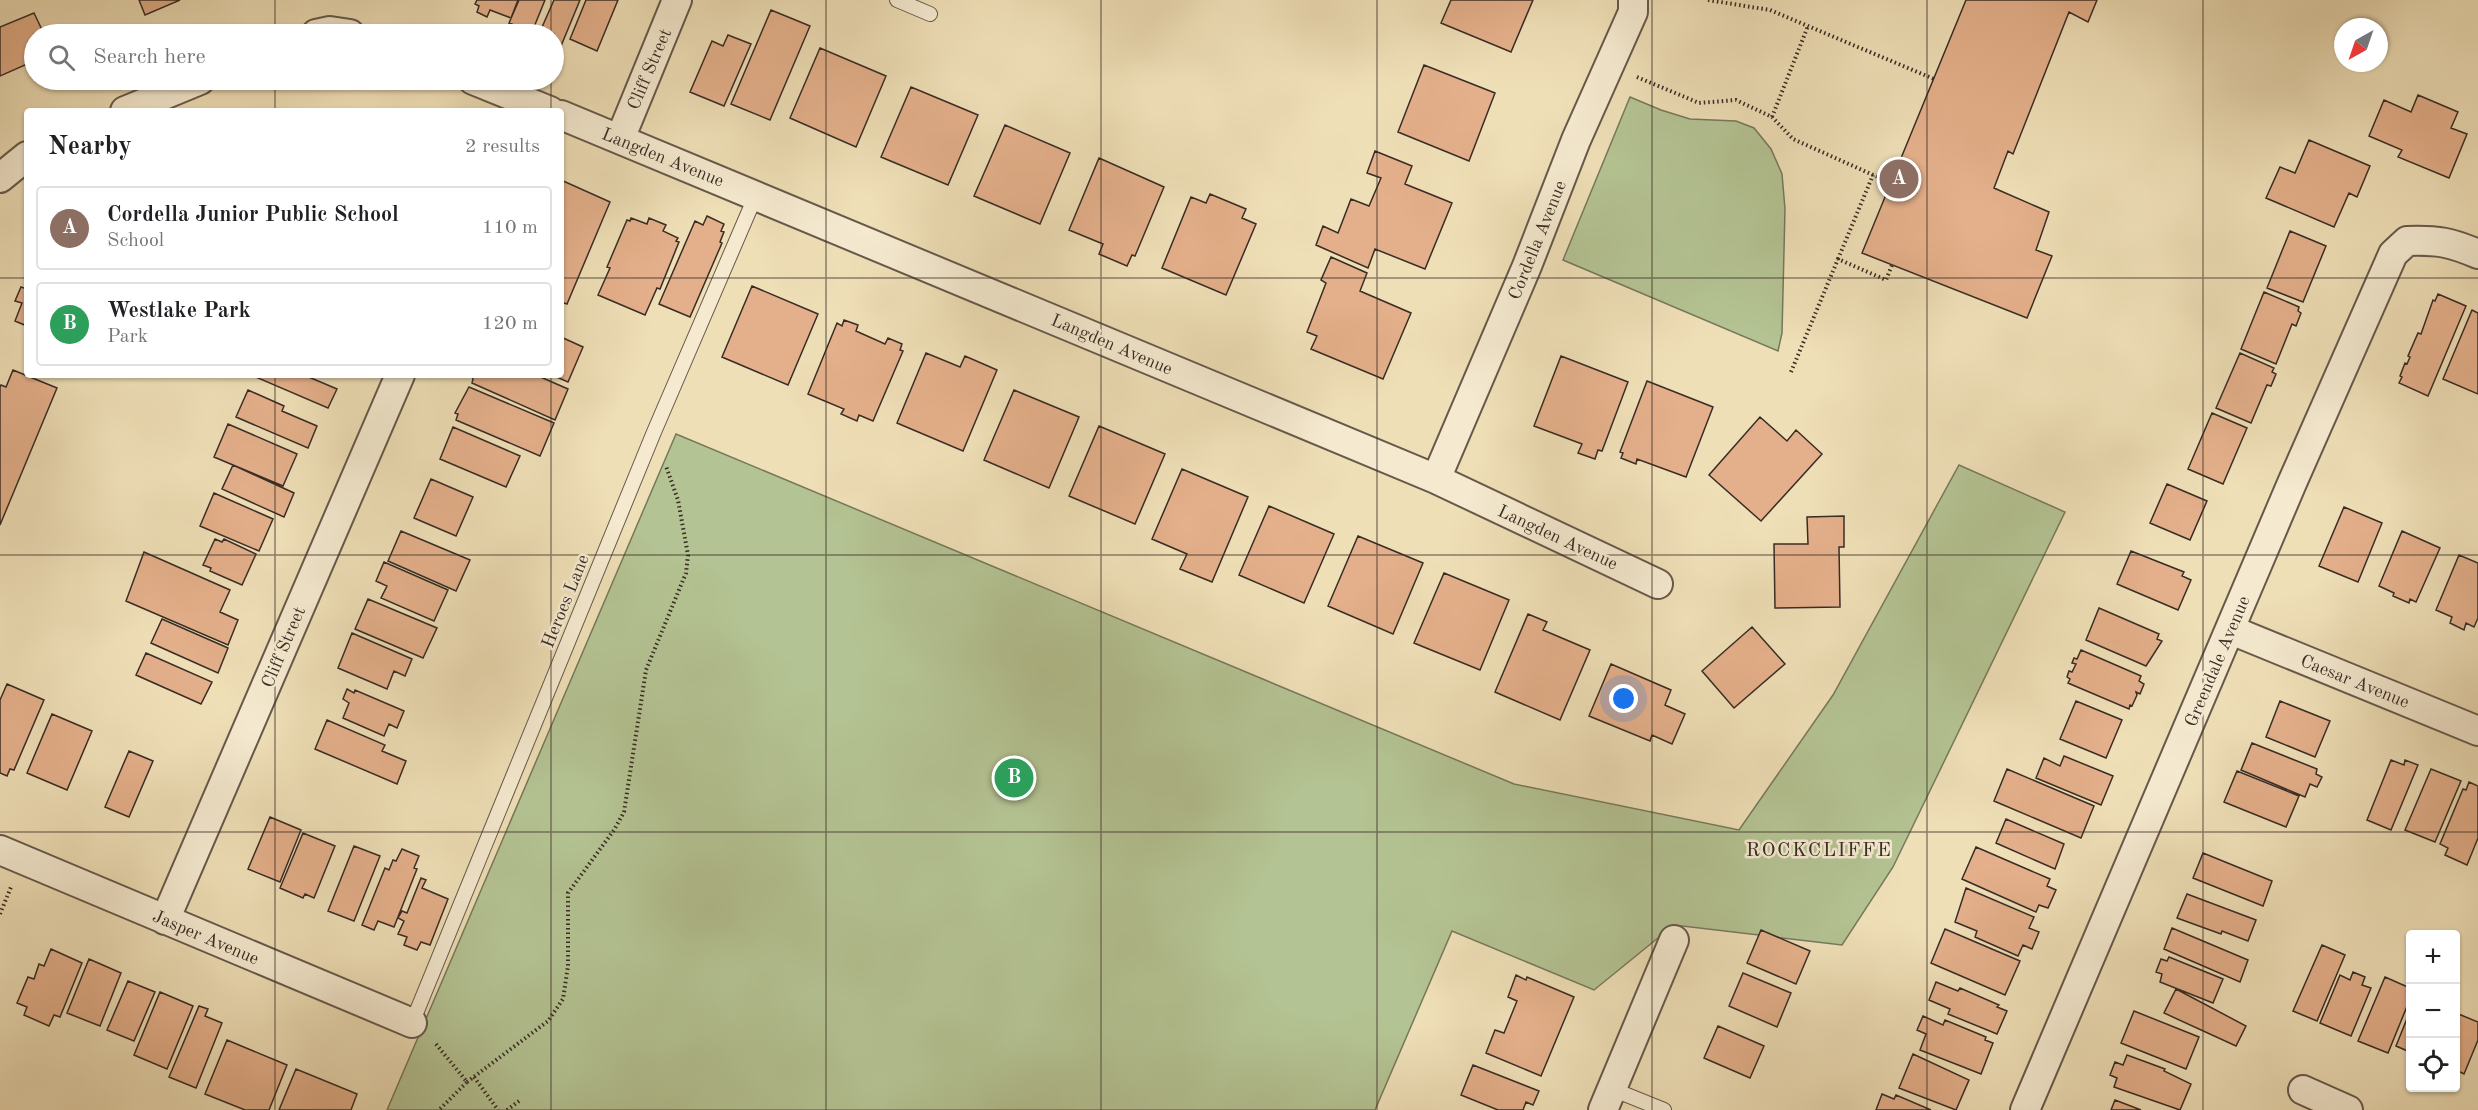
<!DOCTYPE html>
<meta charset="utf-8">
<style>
:root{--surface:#fff;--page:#f6f6f6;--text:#202124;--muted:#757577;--line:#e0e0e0;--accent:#ea580c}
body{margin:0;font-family:"Old Standard TT",serif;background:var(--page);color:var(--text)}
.controls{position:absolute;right:18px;bottom:18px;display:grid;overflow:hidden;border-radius:6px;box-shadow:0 2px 4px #0004}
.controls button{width:54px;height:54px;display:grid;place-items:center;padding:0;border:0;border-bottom:2px solid var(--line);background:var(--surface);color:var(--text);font:30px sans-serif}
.compass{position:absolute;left:2334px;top:18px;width:54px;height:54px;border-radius:50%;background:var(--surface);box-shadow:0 2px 4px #0004;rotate:220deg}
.you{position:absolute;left:1624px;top:699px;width:21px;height:21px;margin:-15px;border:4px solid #fff;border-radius:50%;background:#1a73e8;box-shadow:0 0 0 9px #1a73e833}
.badge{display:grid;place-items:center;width:39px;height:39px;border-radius:50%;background:var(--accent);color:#fff;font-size:20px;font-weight:700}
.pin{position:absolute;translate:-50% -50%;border:3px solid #fff;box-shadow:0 2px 6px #0006}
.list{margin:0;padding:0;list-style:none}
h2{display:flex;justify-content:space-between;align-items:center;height:78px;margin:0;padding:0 24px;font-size:26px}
h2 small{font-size:20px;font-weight:400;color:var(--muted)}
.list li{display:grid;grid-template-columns:39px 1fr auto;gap:18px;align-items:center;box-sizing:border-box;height:84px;margin:0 12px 12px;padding:0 12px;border:2px solid var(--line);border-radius:6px}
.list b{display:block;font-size:22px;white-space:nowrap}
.list p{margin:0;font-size:20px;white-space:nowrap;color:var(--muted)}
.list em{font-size:20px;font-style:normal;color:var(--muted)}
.icon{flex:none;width:33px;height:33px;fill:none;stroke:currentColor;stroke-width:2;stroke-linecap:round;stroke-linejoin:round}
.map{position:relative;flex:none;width:2478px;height:1110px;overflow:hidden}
.search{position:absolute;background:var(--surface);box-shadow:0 2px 4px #0004;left:24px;top:24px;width:540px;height:66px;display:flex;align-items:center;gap:15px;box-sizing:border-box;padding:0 21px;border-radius:33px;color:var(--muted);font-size:22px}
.panel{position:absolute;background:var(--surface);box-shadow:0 2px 4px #0004;left:24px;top:108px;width:540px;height:270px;border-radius:6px}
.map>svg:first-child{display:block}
</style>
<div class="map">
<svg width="2478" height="1110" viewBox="0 0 2478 1110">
<rect width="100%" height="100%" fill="#efdfb7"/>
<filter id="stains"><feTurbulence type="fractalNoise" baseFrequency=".00333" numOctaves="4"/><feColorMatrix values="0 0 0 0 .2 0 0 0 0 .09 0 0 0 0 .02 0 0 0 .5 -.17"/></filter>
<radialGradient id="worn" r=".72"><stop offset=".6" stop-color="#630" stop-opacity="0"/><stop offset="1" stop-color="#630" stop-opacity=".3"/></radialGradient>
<path fill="#b4c393" stroke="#76785c" stroke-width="1.5" d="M1630,97L1661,110L1690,119L1736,121L1754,128L1771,149L1782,174L1785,209L1782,333L1778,351L1563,260Z
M676,434L1514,784L1739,830L1833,695L1959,465L2065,512L1893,867L1842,945L1674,925L1594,990L1452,931L1375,1110H387Z"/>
<path fill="#e4b08b" stroke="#382c25" stroke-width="1.5" d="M139,0H180L145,15Z
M477,0H518L511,18L490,10L487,17L477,12L479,6L475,4Z
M519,0H545L532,32L509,23Z
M554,0H580L561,46L554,43V34H539Z
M586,0H618L597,51L570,39Z
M1451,0H1533L1511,52L1441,23Z
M1966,0H2097L2088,22L2069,12L2013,154L2008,151L1994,188L2049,212L2036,250L2052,256L2027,318L1862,253Z
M771,10L810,26L770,120L731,104Z
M34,13L44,34H34V61L0,76V27Z
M728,35L751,44L724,106L690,92L712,41L723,46Z
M820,48L886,76L856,147L790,118Z
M1424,65L1495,93L1469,161L1398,132Z
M911,87L978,115L948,185L881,157Z
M2418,95L2458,112L2451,128L2467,134L2449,178L2398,157L2402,150L2369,136L2384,100L2411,112Z
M1005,125L1070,153L1040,224L974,196Z
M2309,140L2370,166L2357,197L2349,193L2334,227L2266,198L2280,167L2295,173Z
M1375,151L1412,166L1405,184L1452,203L1425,269L1375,249L1368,268L1316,245L1323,226L1338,233L1351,199L1369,206L1381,178L1367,173Z
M1099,158L1164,187L1135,256L1132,255L1127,266L1099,254L1103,244L1069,230Z
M561,180L610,202L567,304L561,302Z
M1210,194L1246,209L1242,218L1256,224L1226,295L1162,268L1191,197L1206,203Z
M707,216L724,224L721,231L724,232L720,242L722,243L690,317L659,304L695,221L703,225Z
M631,218L647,224L649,218L666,225L663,231L678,238L676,241L679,242L660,289L657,288L645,315L598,295L610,268L607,267L627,220L630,221Z
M2290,231L2326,246L2303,302L2267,288Z
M1331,257L1367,273L1360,291L1411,313L1383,379L1311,349L1317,336L1307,332L1326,283L1321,280Z
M752,286L818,314L788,385L722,357Z
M21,287L27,289V326L15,321L22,303L15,301Z
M2264,292L2299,307L2298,311L2301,313L2296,326L2292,324L2276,364L2241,349Z
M2438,294L2466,306L2428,396L2399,383L2402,377L2400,376L2405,363L2407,364L2410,357L2408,356L2418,333L2421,334L2433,300L2435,301Z
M2472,310L2478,313V394L2443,379Z
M844,320L858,325L856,331L885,344L888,338L902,344L900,350L903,351L873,421L859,415L857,421L841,414L844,409L808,394L837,323L842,326Z
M561,337L583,347L568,382L552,375H561Z
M926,353L960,367L965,356L997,370L963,451L897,423Z
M2240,353L2274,368L2272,372L2276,374L2271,386L2267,385L2251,423L2216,408Z
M1561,356L1628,382L1602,451L1598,450L1595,459L1578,453L1582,444L1534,426Z
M13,370L57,388L0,525V387L1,385L6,387Z
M251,375H304L337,389L328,408Z
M471,375H536L568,389L555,420L472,383L473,379Z
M1647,381L1713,407L1686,477L1637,459L1636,464L1621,458L1623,453L1620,452Z
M469,387L554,423L540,456L456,420L458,414L455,413Z
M248,390L284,406L282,411L317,426L308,448L236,417Z
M1014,390L1079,417L1049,488L984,460Z
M2212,413L2247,428L2223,484L2188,469Z
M1760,417L1787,441L1796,430L1822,454L1761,521L1709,475Z
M228,424L297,454L283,486L214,457Z
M1099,426L1165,454L1135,524L1069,496Z
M453,427L520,456L506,487L440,459Z
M233,465L294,493L284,517L222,489Z
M1182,469L1248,497L1212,582L1180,569L1187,554L1152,539Z
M431,479L473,497L456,536L414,518Z
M2167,484L2207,501L2190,540L2150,523Z
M214,493L273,519L259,551L200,526Z
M1269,506L1334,534L1304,603L1239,575Z
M2344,507L2382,523L2358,582L2319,566Z
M1844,516V547H1839L1840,607L1775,608L1774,544H1808L1807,517Z
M401,531L470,560L456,591L388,561Z
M2402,531L2440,548L2416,602L2410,599L2409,603L2393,596L2394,593L2379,586Z
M1358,536L1423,563L1393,634L1328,606Z
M215,539L222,542L224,539L256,554L242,585L210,571L211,568L203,565Z
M2131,551L2184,572L2182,576L2191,580L2178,610L2117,584Z
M144,552L230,590L220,612L238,620L228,645L126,601Z
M2459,555L2478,563V618L2474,627L2466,623L2464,630L2450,623L2452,617L2436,610Z
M384,562L448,590L434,621L381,598L387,586L376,581Z
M1444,573L1509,600L1480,670L1414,643Z
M368,599L437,628L423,658L355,629Z
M2099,608L2159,634L2157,639L2162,641L2146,666L2086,640Z
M1528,614L1547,622L1543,630L1590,650L1560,720L1495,692Z
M162,619L228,648L218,673L151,643Z
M1752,627L1785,664L1734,708L1702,671Z
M352,633L412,659L405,676L394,671L387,689L338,668Z
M2081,650L2141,676L2139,681L2144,684L2140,694L2136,692L2137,695L2132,706L2130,705L2129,709L2068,683L2070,679L2067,677L2069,671L2072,672L2076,664L2072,663L2074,658L2077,659Z
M146,653L212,682L201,704L136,675Z
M1611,664L1671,690L1665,705L1685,714L1672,744L1652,735L1650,741L1589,716Z
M7,684L44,700L14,770L10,769L7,776L0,773V700Z
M347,689L354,693L355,690L404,711L397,728L389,724L384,736L343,718L349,703L343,699Z
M2076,701L2122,720L2106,758L2060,739Z
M2280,701L2330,721L2315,757L2266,737Z
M52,714L92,731L67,790L27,773Z
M327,720L385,745L382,751L406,761L397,784L315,749Z
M2252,743L2317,769L2316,774L2322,777L2317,787L2310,784L2305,797L2241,770Z
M129,751L153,761L129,817L105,807Z
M2064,756L2113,776L2101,805L2036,778L2044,758L2060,766Z
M2391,760L2404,765L2405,760L2418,765L2391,830L2367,820Z
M2007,769L2094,806L2081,838L1994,801Z
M2431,769L2461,781L2435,842L2405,830Z
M2237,771L2299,796L2286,827L2224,802Z
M2469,782L2478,786V838L2467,865L2445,855L2448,848L2440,844L2463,789L2466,790Z
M270,817L301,830L280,882L248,869Z
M2006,819L2064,844L2055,869L1996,843Z
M303,833L335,846L314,898L305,894L303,898L280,888Z
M354,846L380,856L354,921L328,911Z
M1976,847L2050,879L2047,886L2056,890L2048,908L2039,905L2036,912L1962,879Z
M402,849L419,856L414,868L417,869L394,927L378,921L374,930L362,925L385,868L389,870L393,860L396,861Z
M2203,853L2272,881L2263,906L2193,878Z
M421,878L426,880L422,888L448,899L430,945L421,942L417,950L404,945L407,937L398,934L404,921L398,918L402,911L407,913Z
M1966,888L2034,917L2029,928L2039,932L2032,949L2023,945L2018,956L1975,937L1977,931L1955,922Z
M2187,894L2256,920L2248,941L2222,931L2221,934L2177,918Z
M2172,928L2248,960L2240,982L2164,949Z
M1945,929L2020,961L2005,995L1931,963Z
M1761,930L1810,951L1796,984L1747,963Z
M2322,945L2345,955L2317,1021L2293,1011Z
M51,949L82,963L60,1017L54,1015L49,1026L24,1015L27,1007L17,1003L28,977L34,979L39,964L44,966Z
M2169,957L2223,979L2213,1003L2160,982L2162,974L2156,972L2161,959L2167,961Z
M89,959L121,973L100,1026L67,1013Z
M2353,972L2365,977L2362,985L2371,988L2351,1036L2320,1023L2340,975L2350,980Z
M1743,973L1791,993L1777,1027L1729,1006Z
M1516,975L1526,980L1527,977L1574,997L1541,1076L1486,1053L1495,1030L1504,1033L1517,1001L1508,997Z
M2385,977L2410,988V999L2388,1053L2358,1041Z
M128,981L155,992L134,1041L107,1030Z
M1936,982L1958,991L1960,988L1999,1005L1997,1007L2007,1011L1997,1034L1948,1014L1950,1009L1929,1000Z
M2176,989L2246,1026L2236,1046L2164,1013Z
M160,992L193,1006L167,1069L134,1055Z
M199,1006L208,1009L205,1016L222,1023L196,1088L169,1077Z
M2134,1011L2199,1037L2186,1069L2121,1043Z
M2410,1011V1052L2396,1046Z
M2456,1013L2478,1022V1040L2464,1074L2456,1070Z
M1923,1016L1943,1025L1945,1020L1986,1037L1985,1040L1993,1043L1981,1074L1920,1050L1926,1034L1917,1030Z
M1718,1026L1764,1046L1750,1078L1704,1058Z
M227,1040L287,1065L269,1110H245L205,1094Z
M1913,1054L1969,1080L1956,1110L1899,1088Z
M2127,1055L2165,1069L2164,1071L2191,1084L2180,1110L2114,1087L2117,1078L2110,1075L2115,1062L2123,1065Z
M1473,1065L1539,1091L1533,1105L1526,1102L1523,1110H1498L1461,1095Z
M296,1069L357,1094L351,1110H279Z
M1882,1094L1894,1099L1896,1095L1931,1110H1876Z
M2115,1100L2141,1110H2111Z"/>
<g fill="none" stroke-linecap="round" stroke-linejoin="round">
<g stroke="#66594a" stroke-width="16">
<path id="service" d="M897,0L930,14
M412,1023L654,432L756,195
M1612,1089L1664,1110"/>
</g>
<g stroke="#66594a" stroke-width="32">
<path id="minor" d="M316,34L330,31L350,34
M473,80L550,111
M125,111L200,80
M561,115L1436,479L1658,584
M620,139L677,0
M0,178L27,156
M1436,479L1527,266L1576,140L1633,12V0
M2231,630L2478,731
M0,850L412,1023
M165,920L400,375
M2303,1090L2348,1110
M1603,1110L1674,940
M2025,1110L2292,483L2393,254L2407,241C2438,240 2450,242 2478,254"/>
</g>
<path stroke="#382c25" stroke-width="4" stroke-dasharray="1.5 3" stroke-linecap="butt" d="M1708,0L1770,10L1934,79
M1637,77L1699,103L1736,100L1772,117L1793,139L1891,183
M1772,117L1808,26
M1838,259L1873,175
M1791,372L1838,259L1886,280L1892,265
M0,914L11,887
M436,1044L467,1082L439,1110
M474,1077L498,1110
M467,1082L548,1021L563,999L568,966V893L614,830L624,812L646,670L686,573L688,555L678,500L666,466
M507,1110L519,1101"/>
<use href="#service" stroke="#f5ead0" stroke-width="14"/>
<use href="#minor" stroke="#f5ead0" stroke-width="28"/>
</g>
<path fill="none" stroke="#382c25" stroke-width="1.5" stroke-opacity="0.55" d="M275,0V34M551,0V34M826,0V1110M1101,0V1110M1377,0V1110M1652,0V1110M1927,0V1110M2203,0V1110M275,80V111M551,80V111M0,278H27M561,278H2478M275,375V1110M551,375V1110M0,555H2478M0,832H2478"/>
<g text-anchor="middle" stroke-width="5" stroke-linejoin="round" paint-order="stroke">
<g font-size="18" fill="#382c25" stroke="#f5ead0">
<text transform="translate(649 69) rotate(-67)" y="6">Cliff Street</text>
<text transform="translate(663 157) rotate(22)" y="6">Langden Avenue</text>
<text transform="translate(1537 240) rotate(-68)" y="6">Cordella Avenue</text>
<text transform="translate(1112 344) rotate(23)" y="6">Langden Avenue</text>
<text transform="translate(1558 537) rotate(25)" y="6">Langden Avenue</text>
<text transform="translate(565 601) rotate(-68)" y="6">Heroes Lane</text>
<text transform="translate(283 647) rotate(-67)" y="6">Cliff Street</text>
<text transform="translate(2217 661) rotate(-67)" y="6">Greendale Avenue</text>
<text transform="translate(2355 681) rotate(22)" y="6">Caesar Avenue</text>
<text transform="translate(206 937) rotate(23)" y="6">Jasper Avenue</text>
</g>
<g font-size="20" letter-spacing="1.5" fill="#382c25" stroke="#f5ead0">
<text x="1819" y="856">ROCKCLIFFE</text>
</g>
</g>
<rect width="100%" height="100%" filter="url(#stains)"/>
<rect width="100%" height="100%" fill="url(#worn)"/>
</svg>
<div class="controls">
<button>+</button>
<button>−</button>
<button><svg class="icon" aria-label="locate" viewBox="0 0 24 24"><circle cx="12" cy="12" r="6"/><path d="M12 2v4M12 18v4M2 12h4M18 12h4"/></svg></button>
</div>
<svg class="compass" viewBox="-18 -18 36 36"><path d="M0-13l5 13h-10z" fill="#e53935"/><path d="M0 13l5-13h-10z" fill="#757577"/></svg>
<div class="you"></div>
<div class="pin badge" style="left:1899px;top:179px;background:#8d6e63">A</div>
<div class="pin badge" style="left:1014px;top:778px;background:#2e9e5b">B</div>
<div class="search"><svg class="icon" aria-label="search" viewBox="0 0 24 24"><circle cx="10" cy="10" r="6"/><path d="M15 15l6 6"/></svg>Search here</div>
<section class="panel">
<h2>Nearby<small>2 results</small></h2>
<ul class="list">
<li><span class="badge" style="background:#8d6e63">A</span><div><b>Cordella Junior Public School</b><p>School</p></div><em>110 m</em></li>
<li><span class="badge" style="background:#2e9e5b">B</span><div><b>Westlake Park</b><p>Park</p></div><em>120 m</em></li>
</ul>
</section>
</div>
